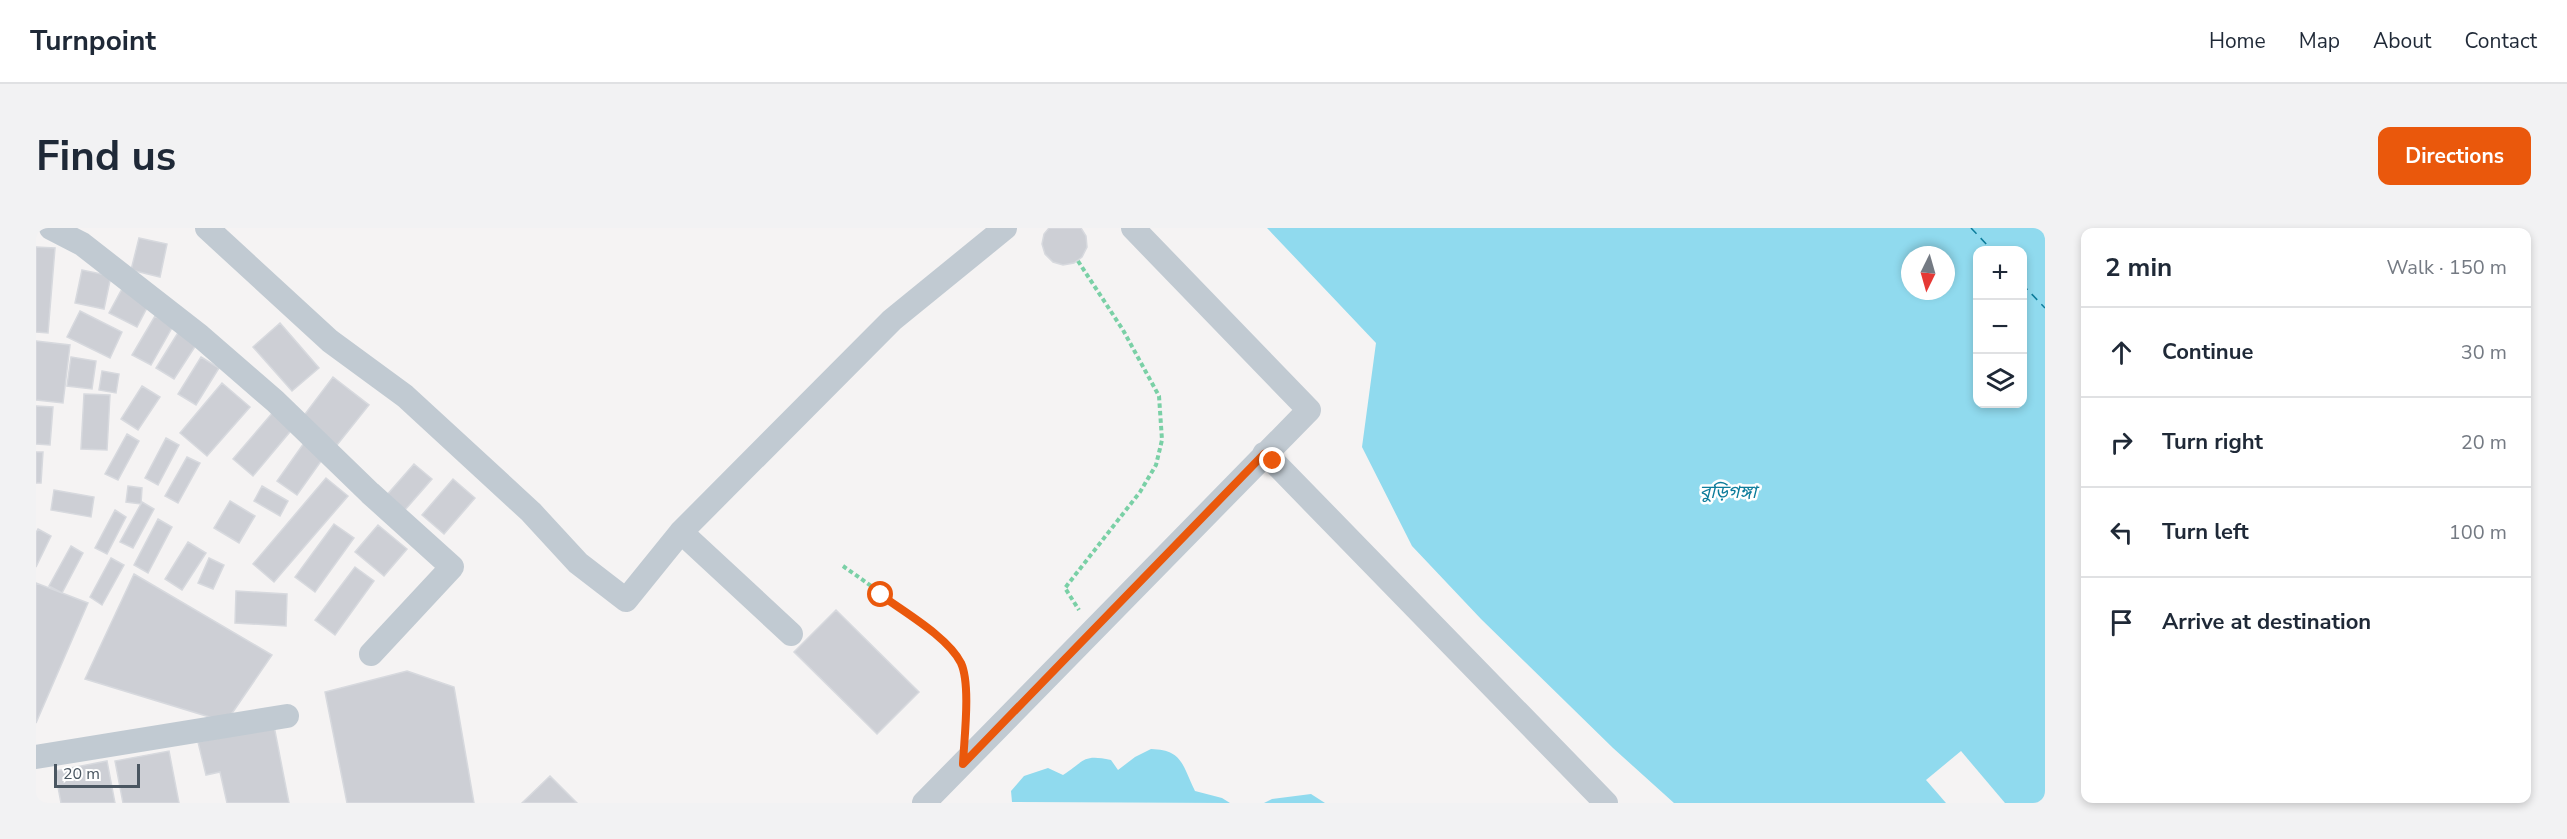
<!DOCTYPE html>
<meta charset="utf-8">
<style>
:root{--surface:#fff;--page:#f2f2f3;--text:#1f2937;--muted:#747a83;--line:#e0e1e3;--accent:#ea580c}
body{margin:0;font-family:"Nunito Sans","Noto Sans Bengali",sans-serif;background:var(--page);color:var(--text)}
.controls{position:absolute;right:18px;top:18px;display:grid;overflow:hidden;border-radius:12px;box-shadow:0 3px 9px #0003}
.controls button{width:54px;height:54px;display:grid;place-items:center;padding:0;border:0;border-bottom:2px solid var(--line);background:var(--surface);color:var(--text);font:30px sans-serif}
.compass{position:absolute;left:1865px;top:18px;width:54px;height:54px;border-radius:50%;background:var(--surface);box-shadow:0 3px 9px #0003;rotate:185deg}
.scale{position:absolute;left:18px;bottom:15px;width:86px;box-sizing:border-box;padding-left:6px;border:3px solid #4a5661;border-top:0;font-size:16px;line-height:21px;white-space:nowrap;color:#4a5661;-webkit-text-stroke:4px #fff;paint-order:stroke}
.stop{position:absolute;width:18px;height:18px;margin:-14px;border:4px solid #ea580c;border-radius:50%;background:#fff}
.stop.end{background:#ea580c;border-color:#fff;box-shadow:0 2px 6px #0008}
.list{margin:0;padding:0;list-style:none}
h2{display:flex;justify-content:space-between;align-items:center;height:78px;margin:0;padding:0 24px;font-size:26px}
h2 small{font-size:20px;font-weight:400;color:var(--muted)}
.list li{display:grid;grid-template-columns:39px 1fr auto;gap:18px;align-items:center;box-sizing:border-box;height:90px;padding:0 24px;border-top:2px solid var(--line)}
.list b{display:block;font-size:22px;white-space:nowrap}
.list em{font-size:20px;font-style:normal;color:var(--muted)}
.icon{flex:none;width:33px;height:33px;fill:none;stroke:currentColor;stroke-width:2;stroke-linecap:round;stroke-linejoin:round}
.map{position:relative;flex:none;width:2009px;height:575px;overflow:hidden;border-radius:12px}
header{display:flex;align-items:center;gap:36px;box-sizing:border-box;height:84px;padding:0 30px;background:var(--surface);border-bottom:2px solid var(--line)}
header strong{font-size:28px}
nav{display:flex;gap:33px;margin-inline-start:auto;font-size:21px}
.intro{display:flex;align-items:center;justify-content:space-between;box-sizing:border-box;height:144px;padding:0 36px}
h1{margin:0;font-size:42px}
.button{padding:15px 27px;border-radius:12px;background:var(--accent);color:#fff;font-size:21px;font-weight:700}
main{display:flex;gap:36px;padding:0 36px}
aside{flex:1;background:var(--surface);border-radius:12px;box-shadow:0 3px 9px #0003}
.map>svg:first-child{display:block}
</style>
<header>
<strong>Turnpoint</strong>
<nav><a>Home</a><a>Map</a><a>About</a><a>Contact</a></nav>
</header>
<div class="intro"><h1>Find us</h1><a class="button">Directions</a></div>
<main>
<div class="map">
<svg width="2009" height="575" viewBox="0 0 2009 575">
<rect width="100%" height="100%" fill="#f5f3f3"/>
<path fill="#90daee" fill-rule="evenodd" d="M1231,0H2009V575H1638L1577,520L1445,391L1376,318L1326,219L1340,115ZM1942,22H1986V176H1942ZM1874,27H1910V63H1874Z
M1115,521C1147,522 1146,537 1159,563L1186,570L1194,575L976,574L975,563L988,548L1012,540L1027,547C1049,533 1046,526 1075,532L1082,542L1099,529Z
M1275,566L1289,575H1228L1236,571Z"/>
<path fill="#f5f3f3" d="M1925,523L1969,575H1910L1890,552Z"/>
<g fill="none" stroke-linecap="round" stroke-linejoin="round">
<path stroke="#0c7c9b" stroke-width="1.5" stroke-dasharray="8 6" stroke-linecap="butt" d="M1935,0L1956,22
M1986,56L2009,80"/>
</g>
<path fill="#cdcfd5" stroke="#d7d9de" stroke-width="1.5" d="M1013,0H1045L1050,8L1051,19L1046,29L1038,35L1027,37L1017,34L1009,26L1006,16L1008,6Z
M103,10L131,16L124,49L95,42Z
M0,19L19,20L12,105L0,104Z
M46,42L75,48L68,81L39,75Z
M87,59L114,74L101,99L73,85Z
M44,83L86,104L74,130L31,109Z
M119,88L137,98L115,137L96,127Z
M244,95L283,140L256,163L217,119Z
M143,103L162,114L138,151L120,140Z
M0,113L34,117L27,175L0,172Z
M35,129L60,133L56,161L31,158Z
M165,129L183,140L160,177L142,166Z
M66,143L83,146L80,165L63,162Z
M297,149L333,177L301,217L266,190Z
M186,155L214,179L171,228L144,205Z
M106,158L124,169L102,202L85,191Z
M48,166L74,167L71,222L45,221Z
M0,178L17,179L14,217L0,216Z
M238,183L258,199L217,248L197,231Z
M91,206L103,213L82,252L69,246Z
M130,210L143,217L122,257L109,250Z
M268,215L288,229L261,267L241,253Z
M0,224H7L5,255H0Z
M151,229L164,235L142,275L129,268Z
M378,236L396,251L368,283L350,268Z
M290,250L312,268L238,354L217,336Z
M417,251L439,270L408,306L386,287Z
M92,258L106,260L105,276L90,274Z
M226,258L252,273L244,288L218,273Z
M18,262L58,269L55,289L15,282Z
M194,273L219,288L203,315L178,300Z
M106,274L118,281L97,320L84,314Z
M79,282L90,289L71,326L59,320Z
M122,291L136,299L112,345L98,337Z
M298,296L318,310L279,364L259,349Z
M342,297L371,321L348,348L319,324Z
M2,301L15,308L0,339V305Z
M152,314L170,325L146,362L129,351Z
M35,318L47,325L26,365L13,358Z
M75,330L88,337L66,377L54,369Z
M173,330L188,337L177,361L162,355Z
M319,339L338,353L299,407L279,392Z
M98,346L236,427L190,494L49,451Z
M0,355L52,375L0,495Z
M200,363L251,366L250,398L199,395Z
M800,382L883,464L841,506L758,424Z
M371,443L418,459L438,575H311L289,464Z
M238,498L253,575H191L184,544L170,547L162,514Z
M133,523L143,575H87L79,533Z
M71,533L79,575H25L19,543Z
M514,548L541,575H486Z"/>
<g fill="none" stroke-linecap="round" stroke-linejoin="round">
<path stroke="#7ad0a6" stroke-width="4" stroke-dasharray="4.5 3" stroke-linecap="butt" d="M1042,33L1087,102L1123,168L1126,212L1120,237L1104,264L1029,360L1043,382
M807,338C832,356 915,412 925,436C933,453 930,478 929,496"/>
<path stroke="#c1cad2" stroke-width="24" d="M15,0L46,16L164,108L239,173L334,265L416,339L335,426
M171,0L294,113L369,168L495,284L542,335L590,372L645,304L856,92L969,0
M1228,226L1237,233L1570,575
M645,304L755,406
M0,529L251,488
M888,575L1273,182L1097,0"/>
</g>
<g fill="none" stroke-linecap="round" stroke-linejoin="round">
<path stroke="#ea580c" stroke-width="8" d="M845,367C868,384 912,409 925,435C935,457 928,511 927,536L1228,226L1237,233"/>
</g>
<g text-anchor="middle" stroke-width="5" stroke-linejoin="round" paint-order="stroke">
<g font-size="18" font-style="italic" fill="#0c7c9b" stroke="#fff">
<text x="1692" y="270">বুড়িগঙ্গা</text>
</g>
</g>
</svg>
<div class="controls">
<button>+</button>
<button>−</button>
<button><svg class="icon" aria-label="layers" viewBox="0 0 24 24"><path d="M12 4l9 5-9 5-9-5zM3 14l9 5 9-5"/></svg></button>
</div>
<svg class="compass" viewBox="-18 -18 36 36"><path d="M0-13l5 13h-10z" fill="#e53935"/><path d="M0 13l5-13h-10z" fill="#747a83"/></svg>
<div class="scale">20 m</div>
<div class="stop" style="left:845px;top:367px"></div>
<div class="stop end" style="left:1237px;top:233px"></div>
</div>
<aside>
<h2>2 min<small>Walk · 150 m</small></h2>
<ul class="list">
<li><svg class="icon" aria-label="ahead" viewBox="0 0 24 24"><path d="M12 20V5M6 11l6-6 6 6"/></svg><div><b>Continue</b></div><em>30 m</em></li>
<li><svg class="icon" aria-label="right" viewBox="0 0 24 24"><path d="M7 20v-9h11M14 6l5 5-5 5"/></svg><div><b>Turn right</b></div><em>20 m</em></li>
<li><svg class="icon" aria-label="left" viewBox="0 0 24 24"><path d="M17 20v-9H6M10 6l-5 5 5 5"/></svg><div><b>Turn left</b></div><em>100 m</em></li>
<li><svg class="icon" aria-label="arrive" viewBox="0 0 24 24"><path d="M6 21V4h12l-3 4 3 4H6"/></svg><div><b>Arrive at destination</b></div></li>
</ul>
</aside>
</main>
